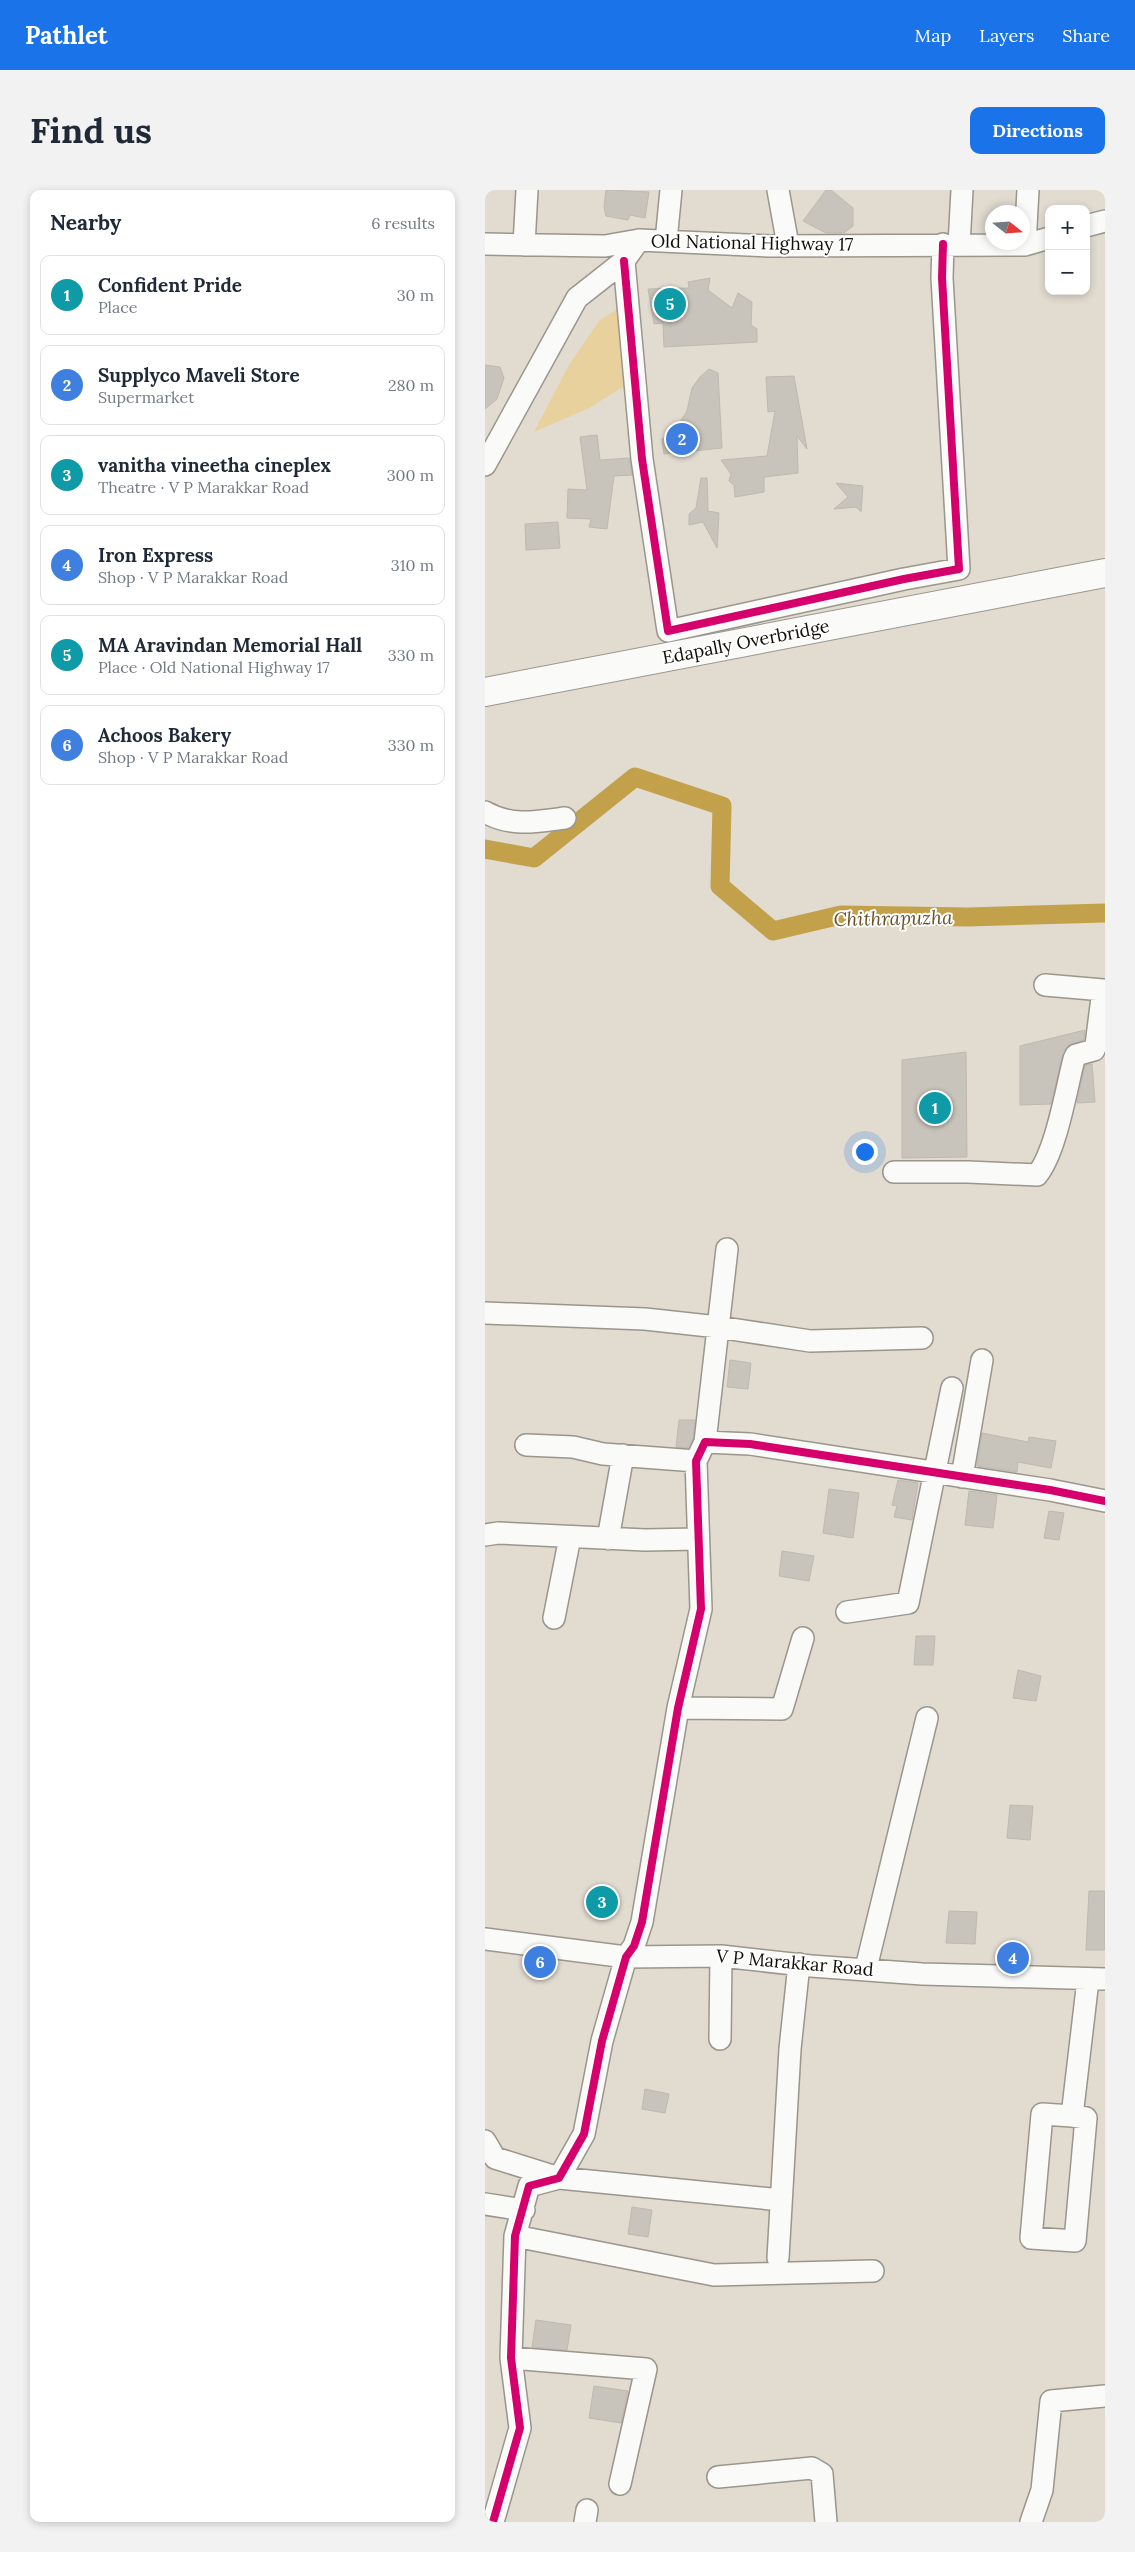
<!DOCTYPE html>
<meta charset="utf-8">
<style>
:root{--surface:#fff;--page:#f2f2f3;--text:#1f2937;--muted:#747a83;--line:#e0e1e3;--accent:#1a73e8}
body{margin:0;font-family:Lora,serif;background:var(--page);color:var(--text)}
.controls{position:absolute;right:15px;top:15px;display:grid;overflow:hidden;border-radius:10px;box-shadow:0 2px 8px #0003}
.controls button{width:45px;height:45px;display:grid;place-items:center;padding:0;border:0;border-bottom:1px solid var(--line);background:var(--surface);color:var(--text);font:25px sans-serif}
.compass{position:absolute;left:500px;top:15px;width:45px;height:45px;border-radius:50%;background:var(--surface);box-shadow:0 2px 8px #0003;rotate:107deg}
.you{position:absolute;left:379px;top:961px;width:18px;height:18px;margin:-12px;border:4px solid #fff;border-radius:50%;background:#1a73e8;box-shadow:0 0 0 8px #1a73e833}
.badge{display:grid;place-items:center;width:32px;height:32px;border-radius:50%;background:var(--accent);color:#fff;font-size:16px;font-weight:700}
.pin{position:absolute;translate:-50% -50%;border:2px solid #fff;box-shadow:0 1px 5px #0006}
.list{margin:0;padding:0;list-style:none}
h2{display:flex;justify-content:space-between;align-items:center;height:65px;margin:0;padding:0 20px;font-size:21px}
h2 small{font-size:16px;font-weight:400;color:var(--muted)}
.list li{display:grid;grid-template-columns:32px 1fr auto;gap:15px;align-items:center;box-sizing:border-box;height:80px;margin:0 10px 10px;padding:0 10px;border:1px solid var(--line);border-radius:10px}
.list b{display:block;font-size:19px;white-space:nowrap}
.list p{margin:0;font-size:16px;white-space:nowrap;color:var(--muted)}
.list em{font-size:16px;font-style:normal;color:var(--muted)}
.map{position:relative;flex:none;width:620px;height:2332px;overflow:hidden;border-radius:10px}
header{display:flex;align-items:center;gap:30px;box-sizing:border-box;height:70px;padding:0 25px;background:var(--accent);color:#fff}
header strong{font-size:24px}
nav{display:flex;gap:28px;margin-inline-start:auto;font-size:18px}
.intro{display:flex;align-items:center;justify-content:space-between;box-sizing:border-box;height:120px;padding:0 30px}
h1{margin:0;font-size:35px}
.button{padding:12px 22px;border-radius:10px;background:var(--accent);color:#fff;font-size:18px;font-weight:700}
main{display:flex;gap:30px;padding:0 30px}
aside{flex:1;background:var(--surface);border-radius:10px;box-shadow:0 2px 8px #0003}
.map>svg:first-child{display:block}
</style>
<header>
<strong>Pathlet</strong>
<nav><a>Map</a><a>Layers</a><a>Share</a></nav>
</header>
<div class="intro"><h1>Find us</h1><a class="button">Directions</a></div>
<main>
<aside>
<h2>Nearby<small>6 results</small></h2>
<ul class="list">
<li><span class="badge" style="background:#0f9aa8">1</span><div><b>Confident Pride</b><p>Place</p></div><em>30 m</em></li>
<li><span class="badge" style="background:#3f7fe0">2</span><div><b>Supplyco Maveli Store</b><p>Supermarket</p></div><em>280 m</em></li>
<li><span class="badge" style="background:#0f9aa8">3</span><div><b>vanitha vineetha cineplex</b><p>Theatre · V P Marakkar Road</p></div><em>300 m</em></li>
<li><span class="badge" style="background:#3f7fe0">4</span><div><b>Iron Express</b><p>Shop · V P Marakkar Road</p></div><em>310 m</em></li>
<li><span class="badge" style="background:#0f9aa8">5</span><div><b>MA Aravindan Memorial Hall</b><p>Place · Old National Highway 17</p></div><em>330 m</em></li>
<li><span class="badge" style="background:#3f7fe0">6</span><div><b>Achoos Bakery</b><p>Shop · V P Marakkar Road</p></div><em>330 m</em></li>
</ul>
</aside>
<div class="map">
<svg width="620" height="2332" viewBox="0 0 620 2332">
<rect width="100%" height="100%" fill="#e1dbd0"/>
<path fill="#e9d19e" d="M149,108L154,187L104,218L49,242L84,175L114,131Z"/>
<g fill="none" stroke-linecap="round" stroke-linejoin="round">
<path stroke="#c2a14a" stroke-width="19" d="M0,659L49,668L150,587L237,616L235,696L288,741L356,725L483,727L620,723"/>
</g>
<path fill="#c8c4bb" stroke="#beb9b1" d="M121,0L164,2L160,28L145,25L143,30L121,26L119,17Z
M341,0H346L368,18V36L359,43H341L318,31Z
M225,88L223,100L247,118L253,103L267,112L266,135L272,139V152L179,157L178,133L169,134L163,99L204,98L203,92Z
M0,175L15,177L19,188L12,209L0,219Z
M224,179L233,183L237,258L179,264L177,249L187,245L202,221L207,198L215,187Z
M309,186L322,259L312,246L313,283L279,287V302L250,307L249,295L244,291L246,284L236,270L282,266L290,221L283,222L281,187Z
M112,245L115,270L144,268L147,285L129,286L122,339L104,337L106,329L82,328L83,299L102,300L95,247Z
M216,288H222L223,321L234,323L232,358L218,332L204,335V324L211,318Z
M351,293L378,296L376,322L371,317L349,319L363,307Z
M73,332L75,358L41,360L40,334Z
M600,840L599,850L583,855L578,863L566,914L535,915V856Z
M481,862L482,967L417,968V870Z
M607,874L610,912L592,913L600,875Z
M245,1170L266,1173L263,1199L242,1197Z
M194,1230H210L208,1249L203,1258L191,1257Z
M497,1243L543,1252L544,1247L571,1251L566,1278L533,1272L532,1282L492,1276Z
M413,1290L433,1293L427,1330L409,1327L412,1316L407,1315Z
M344,1299L374,1303L368,1348L338,1343Z
M484,1301L512,1305L508,1338L480,1335Z
M564,1321L579,1323L574,1350L559,1348Z
M297,1361L329,1366L324,1391L294,1386Z
M431,1446H450L448,1475H429Z
M533,1480L556,1486L551,1511L528,1508Z
M525,1615L548,1616L545,1650L522,1648Z
M604,1701H620V1760H601Z
M464,1721L492,1722L490,1754L461,1753Z
M160,1899L184,1904L180,1923L157,1919Z
M147,2017L167,2020L163,2047L143,2044Z
M51,2130L86,2135L82,2160L47,2157Z
M109,2196L143,2201L136,2233L104,2228Z"/>
<g fill="none" stroke-linecap="round" stroke-linejoin="round">
<g stroke="#9a968d" stroke-width="24">
<path id="minor" d="M293,0L303,55
M601,36L620,31
M181,51L186,0
M0,54L120,56L154,50
M39,55L42,0
M474,55L477,0
M540,55L543,0
M139,71L157,269L183,441L419,389L474,379L457,88L458,54
M0,275L92,108L139,71L154,50L285,56L540,55L564,48
M0,622C26,637 51,632 80,628
M560,795L618,800
M409,982H483L552,985C571,962 581,900 589,869L591,865L609,860L611,855L618,800H620
M0,1123L160,1129L233,1137L325,1151L437,1148
M220,1252L242,1059
M41,1255L88,1257L118,1264L211,1271
M477,1287L497,1170
M0,1345L13,1343L160,1350L213,1349
M123,1349L138,1265
M362,1422L423,1413L467,1198
M69,1428L85,1347
M193,1518L297,1519L318,1448
M0,1749L141,1767L236,1766L326,1776L437,1784L620,1789
M381,1778L442,1528
M235,1849L236,1766
M587,1926L601,1928L590,2051L546,2048L557,1924L587,1926L603,1790
M0,1951L10,1968L74,1988L296,2010
M0,2014L39,2020
M30,2046L229,2085L388,2081
M293,2068L305,1859L314,1774
M26,2168L161,2179L135,2294
M233,2287L327,2278L337,2284L341,2332
M8,2332L35,2238L26,2168L30,2046L44,1996L74,1988L99,1944L117,1851L141,1767L149,1756L157,1732L193,1518L216,1419L211,1271L220,1252L265,1254L565,1300L620,1311
M100,2332L102,2320
M546,2332L557,2300L566,2211L620,2206"/>
</g>
<g stroke="#9a968d" stroke-width="30">
<path id="highway" d="M0,502L620,383"/>
</g>
<use href="#minor" stroke="#fafaf8" stroke-width="21"/>
<use href="#highway" stroke="#fafaf8" stroke-width="28"/>
<g stroke="#fff" stroke-width="11">
<path id="cycleway" d="M139,71L157,269L183,441L419,389L474,379L457,88L458,54
M8,2332L35,2238L26,2168L30,2046L44,1996L74,1988L99,1944L117,1851L141,1767L149,1756L157,1732L193,1518L216,1419L211,1271L220,1252L265,1254L565,1300L620,1311"/>
</g>
<use href="#cycleway" stroke="#d6006c" stroke-width="8"/>
</g>
<g text-anchor="middle" stroke-width="4" stroke-linejoin="round" paint-order="stroke">
<g font-size="18" fill="#110e07" stroke="#fff">
<text transform="translate(267 53) rotate(1)" y="6">Old National Highway 17</text>
<text transform="translate(261 452) rotate(-11)" y="6">Edapally Overbridge</text>
<text transform="translate(310 1773) rotate(5)" y="6">V P Marakkar Road</text>
</g>
<g font-size="19" font-style="italic" fill="#67532a" stroke="#fff">
<text transform="translate(408 728) rotate(-1)" y="7">Chithrapuzha</text>
</g>
</g>
</svg>
<div class="controls">
<button>+</button>
<button>−</button>
</div>
<svg class="compass" viewBox="-18 -18 36 36"><path d="M0-13l5 13h-10z" fill="#e53935"/><path d="M0 13l5-13h-10z" fill="#747a83"/></svg>
<div class="you"></div>
<div class="pin badge" style="left:450px;top:918px;background:#0f9aa8">1</div>
<div class="pin badge" style="left:197px;top:249px;background:#3f7fe0">2</div>
<div class="pin badge" style="left:117px;top:1712px;background:#0f9aa8">3</div>
<div class="pin badge" style="left:528px;top:1768px;background:#3f7fe0">4</div>
<div class="pin badge" style="left:185px;top:114px;background:#0f9aa8">5</div>
<div class="pin badge" style="left:55px;top:1772px;background:#3f7fe0">6</div>
</div>
</main>
